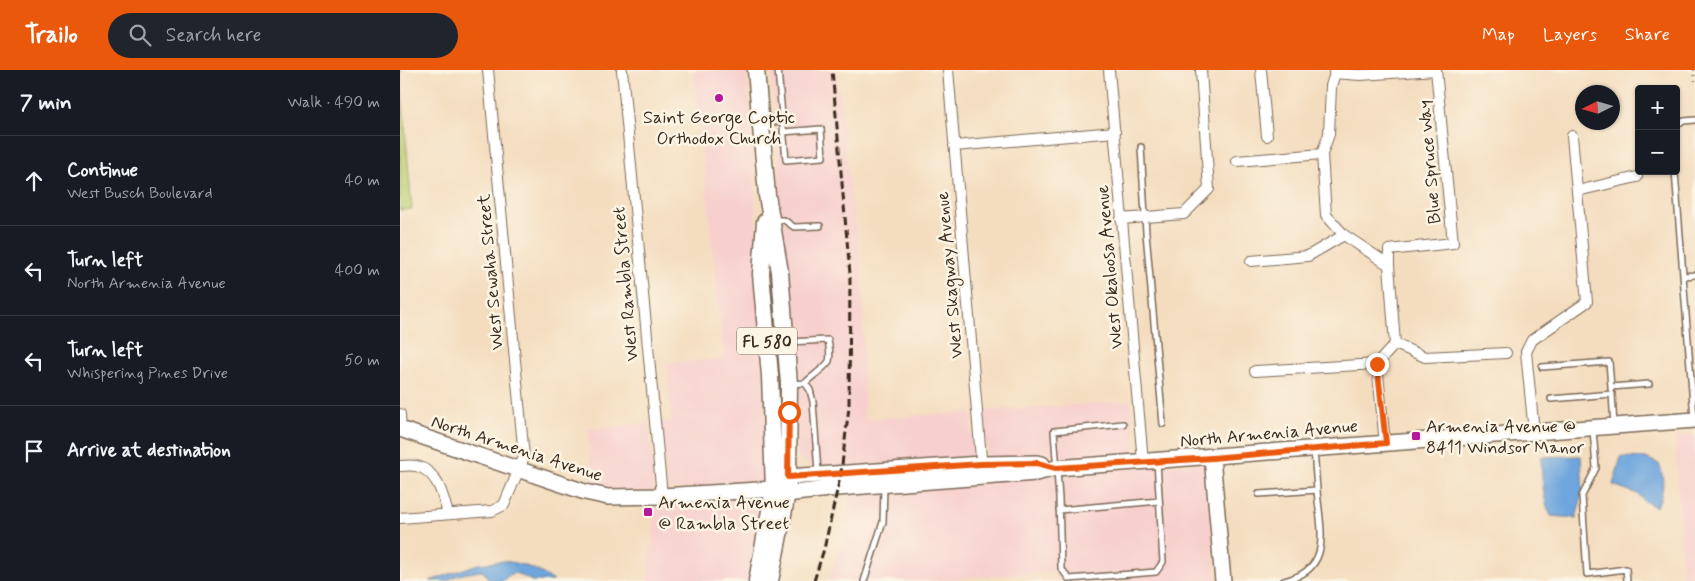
<!DOCTYPE html>
<meta charset="utf-8">
<style>
:root{--surface:#171b24;--page:#20242c;--text:#f1f3f6;--muted:#9ea1a6;--line:#363941;--accent:#ea580c}
body{margin:0;font-family:Mynerve,sans-serif;background:var(--page);color:var(--text)}
.controls{position:absolute;right:15px;top:15px;display:grid;overflow:hidden;border-radius:5px;box-shadow:0 1px 4px #0004}
.controls button{width:45px;height:45px;display:grid;place-items:center;padding:0;border:0;border-bottom:1px solid var(--line);background:var(--surface);color:var(--text);font:25px sans-serif}
.compass{position:absolute;left:1175px;top:15px;width:45px;height:45px;border-radius:50%;background:var(--surface);box-shadow:0 1px 4px #0004;rotate:265deg}
.stop{position:absolute;width:15px;height:15px;margin:-11px;border:4px solid #ea580c;border-radius:50%;background:#fff}
.stop.end{background:#ea580c;border-color:#fff;box-shadow:0 1px 5px #0008}
.list{margin:0;padding:0;list-style:none}
h2{display:flex;justify-content:space-between;align-items:center;height:65px;margin:0;padding:0 20px;font-size:21px}
h2 small{font-size:16px;font-weight:400;color:var(--muted)}
.list li{display:grid;grid-template-columns:32px 1fr auto;gap:15px;align-items:center;box-sizing:border-box;height:90px;padding:0 20px;border-top:1px solid var(--line)}
.list b{display:block;font-size:19px;white-space:nowrap}
.list p{margin:0;font-size:16px;white-space:nowrap;color:var(--muted)}
.list em{font-size:16px;font-style:normal;color:var(--muted)}
.icon{flex:none;width:28px;height:28px;fill:none;stroke:currentColor;stroke-width:2;stroke-linecap:round;stroke-linejoin:round}
.map{position:relative;flex:none;width:1295px;height:511px;overflow:hidden}
header{display:flex;align-items:center;gap:30px;box-sizing:border-box;height:70px;padding:0 25px;background:var(--accent);color:#fff}
header strong{font-size:24px}
nav{display:flex;gap:28px;margin-inline-start:auto;font-size:18px}
.search{width:350px;height:45px;background:var(--page);display:flex;align-items:center;gap:12px;box-sizing:border-box;padding:0 18px;border-radius:28px;color:var(--muted);font-size:19px}
main{display:flex}
aside{flex:1;background:var(--surface)}
.map>svg:first-child{display:block}
</style>
<header>
<strong>Trailo</strong>
<div class="search"><svg class="icon" aria-label="search" viewBox="0 0 24 24"><circle cx="10" cy="10" r="6"/><path d="M15 15l6 6"/></svg>Search here</div>
<nav><a>Map</a><a>Layers</a><a>Share</a></nav>
</header>
<main>
<aside>
<h2>7 min<small>Walk · 490 m</small></h2>
<ul class="list">
<li><svg class="icon" aria-label="ahead" viewBox="0 0 24 24"><path d="M12 20V5M6 11l6-6 6 6"/></svg><div><b>Continue</b><p>West Busch Boulevard</p></div><em>40 m</em></li>
<li><svg class="icon" aria-label="left" viewBox="0 0 24 24"><path d="M17 20v-9H6M10 6l-5 5 5 5"/></svg><div><b>Turn left</b><p>North Armenia Avenue</p></div><em>400 m</em></li>
<li><svg class="icon" aria-label="left" viewBox="0 0 24 24"><path d="M17 20v-9H6M10 6l-5 5 5 5"/></svg><div><b>Turn left</b><p>Whispering Pines Drive</p></div><em>50 m</em></li>
<li><svg class="icon" aria-label="arrive" viewBox="0 0 24 24"><path d="M6 21V4h12l-3 4 3 4H6"/></svg><div><b>Arrive at destination</b></div></li>
</ul>
</aside>
<div class="map">
<svg width="1295" height="511" viewBox="0 0 1295 511">
<rect width="100%" height="100%" fill="#fcf5e5"/>
<filter id="ink" filterUnits="userSpaceOnUse"><feTurbulence type="fractalNoise" baseFrequency=".02" numOctaves="2"/><feDisplacementMap in="SourceGraphic" scale="10" xChannelSelector="R" yChannelSelector="G"/><feConvolveMatrix kernelMatrix="1 2 1 2 8 2 1 2 1" color-interpolation-filters="sRGB"/></filter>
<filter id="wash" filterUnits="userSpaceOnUse"><feTurbulence type="fractalNoise" baseFrequency=".0096" numOctaves="4" result="noise"/><feDisplacementMap in="SourceGraphic" scale="20" xChannelSelector="R" yChannelSelector="G"/><feGaussianBlur stdDeviation="1.12" result="paint"/><feColorMatrix in="noise" values="0 0 0 0 0 0 0 0 0 0 0 0 0 0 0 0 0 1.4 0 .05"/><feComposite in="paint" operator="in"/></filter>
<g filter="url(#wash)">
<rect width="100%" height="100%" fill="#f4ddbf"/>
<path fill="#f7d0cd" d="M294,0H346L352,62L364,307L366,377L364,414L267,420L260,352L271,351L267,293L324,289Z
M371,0H437L446,88L463,216L464,349L571,342L575,389L416,399L397,386L381,164L377,68Z
M731,331L736,387L657,393L637,388L587,389L583,341Z
M249,353L255,421L208,422L192,418L188,359Z
M1295,365V511H1283L1275,366Z
M806,393L817,511H657L654,502L521,511H428L448,455L449,422L656,403Z
M363,424L361,450L351,511H248L256,431Z"/>
<path fill="#bed073" stroke="#7c7d48" d="M0,0L12,139L0,140Z"/>
<path fill="#6ea6dd" stroke="#54687e" d="M1181,386L1183,423L1176,448L1151,446C1142,428 1142,407 1141,387Z
M1221,387L1246,388L1259,394C1265,408 1264,424 1256,437L1244,431L1238,424L1213,415Z
M104,491C125,494 137,499 154,511C148,511 138,511 132,511C119,506 115,497 103,511H90L84,502L80,501L58,505L47,511H30L78,494Z"/>
</g>
<g filter="url(#ink)">
<g fill="none" stroke-linecap="round" stroke-linejoin="round">
<g stroke="#7c6956" stroke-width="8">
<path id="lane" d="M378,0L386,90L423,87L421,59L383,62
M363,53L382,51
M1276,54L1284,51L1295,50
M741,77L746,163L763,354
M1275,101L1294,348
M373,150H384L394,157L420,156
M1284,206L1295,205
M388,272L428,270C429,277 431,285 429,291C427,296 410,308 405,313
M1142,297L1209,292L1211,317
M392,314L405,313L410,320L413,332L418,402
M1211,319V317L1249,314
M1151,329L1212,324L1214,355
M723,354L654,361L659,428L661,498L669,509L756,502L763,492L757,391
M1193,360L1196,398L1182,426L1187,504L1226,499L1227,511
M859,424L917,420L914,379
M659,440L759,431
M464,511L483,452L484,417
M884,511C934,499 920,460 917,420"/>
</g>
<g stroke="#7c6956" stroke-width="12">
<path id="street" d="M222,0L262,426
M548,0L582,400
M709,0L743,392
M861,0L867,66
M936,0L931,16L929,64L922,84L926,145L944,165L989,195L995,274L977,294L985,373
M934,3L960,5L1036,0L1053,173L989,180V195
M1172,66L1177,121
M554,76L715,62
M837,91L922,84
M721,149L784,144L809,119L801,0
M851,191L908,186L944,165
M995,274L1025,287L1106,283
M855,301L977,294
M0,344L1,360
M1134,362L1126,282L1132,270L1187,232L1177,121L1237,107
M0,396C5,396 11,395 16,396C38,401 43,426 48,444
M0,448L92,441L104,435L124,387L88,0"/>
</g>
<g stroke="#7c6956" stroke-width="18">
<path id="secondary" d="M0,359L185,422L208,427L262,426L374,419L386,424L438,418L610,405L636,403L656,398L1295,350
M812,387L823,511
M379,415L388,407L581,394L637,393L642,394"/>
</g>
<g stroke="#7c6956" stroke-width="19">
<path id="primary" d="M356,0L367,125L380,202L389,314L388,407L385,434L370,511
M357,511L374,419L370,306L361,204L365,152"/>
</g>
<path stroke="#7c6956" stroke-width="2" stroke-dasharray="1 4" stroke-linecap="butt" d="M1294,0L1295,12"/>
<use href="#lane" stroke="#fff" stroke-width="5"/>
<use href="#street" stroke="#fff" stroke-width="10"/>
<use href="#secondary" stroke="#fff" stroke-width="15"/>
<use href="#primary" stroke="#fff" stroke-width="16"/>
<path stroke="#3b2a1e" stroke-width="3" stroke-dasharray="8 4" stroke-linecap="butt" d="M414,511L424,479L441,403L449,337L450,204L432,0"/>
</g>
</g>
<g fill="none" stroke-linecap="round" stroke-linejoin="round" filter="url(#ink)">
<path stroke="#ea580c" stroke-width="6" d="M389,342L388,407L581,394L637,393L656,398L812,388L986,373L977,294"/>
</g>
<g fill="#b5179e" stroke="#fcf5e5" stroke-width="2">
<circle cx="319" cy="28" r="5"/>
<rect x="1011" y="361" width="10" height="10" rx="2.5"/>
<rect x="243" y="437" width="10" height="10" rx="2.5"/>
</g>
<g text-anchor="middle" stroke-width="5" stroke-linejoin="round" paint-order="stroke">
<rect fill="#fcf5e5" stroke="#75675a" stroke-width="1" x="337" y="257.5" width="60" height="27" rx="4"/>
<g font-size="16" font-weight="bold" fill="#3b2a1e">
<text x="367" y="277">FL 580</text>
</g>
<g font-size="18" fill="#3b2a1e" stroke="#fcf5e5" text-anchor="start">
<text x="319" y="53" text-anchor="middle">Saint George Coptic<tspan x="319" dy="21">Orthodox Church</tspan></text>
<text x="1026" y="362">Armenia Avenue @<tspan x="1026" dy="21">8411 Windsor Manor</tspan></text>
<text x="258" y="438">Armenia Avenue<tspan x="258" dy="21">@ Rambla Street</tspan></text>
</g>
<g font-size="18" fill="#3b2a1e" stroke="#fcf5e5">
<text transform="translate(1029 92) rotate(-95)" y="6">Blue Spruce Way</text>
<text transform="translate(709 197) rotate(-95)" y="6">West Okaloosa Avenue</text>
<text transform="translate(90 202) rotate(-95)" y="6">West Sewaha Street</text>
<text transform="translate(549 205) rotate(-95)" y="6">West Skagway Avenue</text>
<text transform="translate(225 214) rotate(-95)" y="6">West Rambla Street</text>
<text transform="translate(869 363) rotate(-5)" y="6">North Armenia Avenue</text>
<text transform="translate(117 378) rotate(18)" y="6">North Armenia Avenue</text>
</g>
</g>
</svg>
<div class="controls">
<button>+</button>
<button>−</button>
</div>
<svg class="compass" viewBox="-18 -18 36 36"><path d="M0-13l5 13h-10z" fill="#e53935"/><path d="M0 13l5-13h-10z" fill="#9ea1a6"/></svg>
<div class="stop" style="left:389px;top:342px"></div>
<div class="stop end" style="left:977px;top:294px"></div>
</div>
</main>
